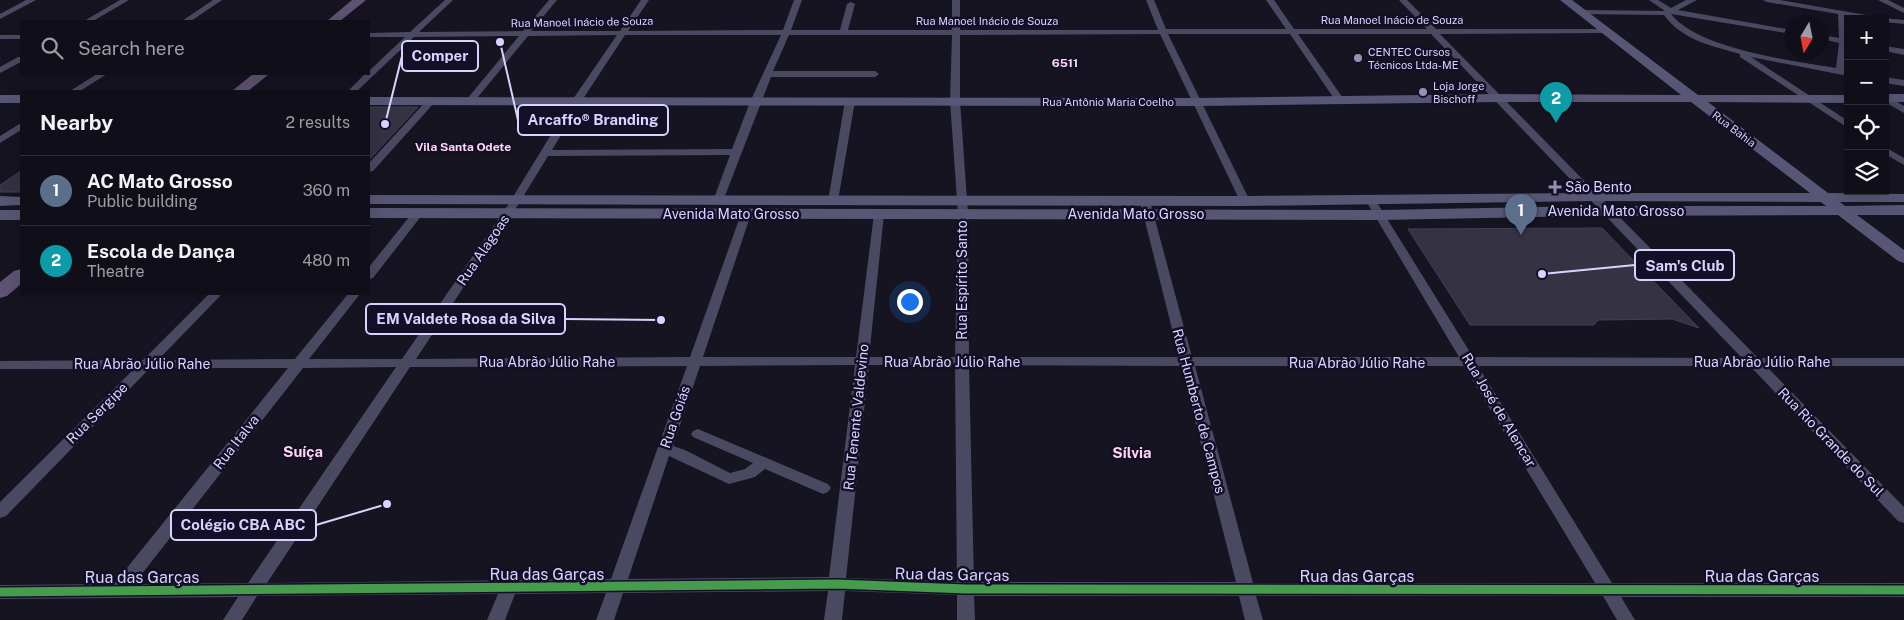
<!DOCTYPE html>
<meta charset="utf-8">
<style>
:root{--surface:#100f19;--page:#1e1d26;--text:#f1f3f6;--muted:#9c9ca2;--line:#302f38;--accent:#9591b1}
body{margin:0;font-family:"Public Sans",sans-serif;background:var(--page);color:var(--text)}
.controls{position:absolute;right:15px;top:15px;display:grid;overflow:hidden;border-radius:0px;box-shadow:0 5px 20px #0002}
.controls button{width:45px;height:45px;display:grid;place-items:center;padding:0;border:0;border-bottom:1px solid var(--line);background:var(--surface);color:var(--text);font:25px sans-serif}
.compass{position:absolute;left:1784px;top:15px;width:45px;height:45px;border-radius:50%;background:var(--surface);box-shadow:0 5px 20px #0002;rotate:190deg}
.you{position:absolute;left:909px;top:301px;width:18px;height:18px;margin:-12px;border:4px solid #fff;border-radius:50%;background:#1a73e8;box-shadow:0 0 0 8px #1a73e833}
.badge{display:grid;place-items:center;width:32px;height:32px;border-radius:50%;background:var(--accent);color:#fff;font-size:16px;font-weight:700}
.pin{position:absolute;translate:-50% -41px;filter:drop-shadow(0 1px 2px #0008)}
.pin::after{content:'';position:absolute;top:26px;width:18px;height:15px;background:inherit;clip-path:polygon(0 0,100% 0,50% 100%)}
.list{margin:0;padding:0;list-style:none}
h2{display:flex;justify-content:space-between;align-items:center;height:65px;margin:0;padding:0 20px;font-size:21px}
h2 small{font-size:16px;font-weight:400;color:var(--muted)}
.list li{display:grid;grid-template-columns:32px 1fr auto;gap:15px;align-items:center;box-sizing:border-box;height:70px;padding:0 20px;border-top:1px solid var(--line)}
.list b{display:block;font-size:19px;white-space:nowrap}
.list p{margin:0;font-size:16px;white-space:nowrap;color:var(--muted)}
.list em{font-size:16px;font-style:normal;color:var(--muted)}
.icon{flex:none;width:28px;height:28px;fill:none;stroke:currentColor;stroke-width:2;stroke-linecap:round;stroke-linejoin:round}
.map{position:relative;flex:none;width:1904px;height:620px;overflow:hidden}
.search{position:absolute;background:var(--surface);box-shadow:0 5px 20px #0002;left:20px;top:20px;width:350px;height:55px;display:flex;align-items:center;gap:12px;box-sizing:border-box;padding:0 18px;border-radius:0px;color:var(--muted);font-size:19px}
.panel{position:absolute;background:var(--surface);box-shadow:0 5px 20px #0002;left:20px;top:90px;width:350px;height:205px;border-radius:0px}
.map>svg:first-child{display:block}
</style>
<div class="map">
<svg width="1904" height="620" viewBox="0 0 1904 620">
<rect width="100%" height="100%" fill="#161421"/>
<path fill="#343243" stroke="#433f54" d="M369,107H418L369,160Z
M21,171V192H0V185Z
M1602,228L1699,328L1672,319L1598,320L1594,325H1470L1408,229Z"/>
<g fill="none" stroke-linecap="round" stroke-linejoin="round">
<path fill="#4a4962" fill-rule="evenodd" d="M26,0H36L0,19V14Z
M120,0H129L93,21H84Z
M213,0H222L191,21H182Z
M445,0H453L419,32L523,31L549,0H557L531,31H620L641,0H649L628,31L783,30L794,0H802L791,30H840L847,4L851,2L855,4L848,30H952V0H960V30H1158L1146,0H1154L1166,29H1286L1266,0H1274L1294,29H1427L1399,0H1407L1436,29H1608L1609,31L1605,33L1440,34L1758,358H1904V366H1766L1904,507V523L1898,521L1750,366H1478L1612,583H1904V597H1621L1635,620H1617L1603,596H1256L1263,620H1245L1239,596H974L975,620H957V595L845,591L842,620H824L828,591L623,593L614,620H596L606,593L515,594L505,620H487L498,594L257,596L242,620H223L238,597L0,599V585L114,584L288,368H150L6,516L0,518V502L134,369H0V361L143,360L209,294H222L158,360L295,359L348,294H360L309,359H402L508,205L571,102L617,35L528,36L473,103L470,104L465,101L467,99L519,36L414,37L357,91H348L365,74H369V71L405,37H369V33L410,32ZM1160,34L1240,201L1245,204L1250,201L1168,34H1290L1337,103L1340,104L1345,101L1298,34H1431L1742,358L1473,357L1376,201L1371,198L1366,201L1459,357H1192L1150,201L1145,198L1140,201L1179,357H969L968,214L960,101V35ZM625,35H781L750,102L732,149L552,150L581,102ZM789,35H952L950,101L958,214L955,357H869L884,214L879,211L874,214L856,357H703L751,214L746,211L741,214L690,357L416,359L518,205L548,156L730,155L713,201L718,204L723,201L771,77H875L879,74L875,71H773ZM855,365L829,577L628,579L669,456L729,484L755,477L765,469L823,494L828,492L831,488L828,484L698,429L693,431L691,434L693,437L753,463L745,469L730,473L685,450L673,446L700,366ZM869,365H955L957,582L846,578ZM969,365L1181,366L1236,582H974ZM687,366L611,579L267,583L410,367ZM1195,366H1464L1595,583H1253ZM396,367L248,583L134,584L303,368Z
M1649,0H1658L1671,8L1686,0H1697L1678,10L1792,30V34L1671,14C1698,49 1793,61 1836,68L1839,43L1822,39V35L1839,38L1838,14L1767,2L1763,0H1780L1883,18L1904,20V24L1885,22V19H1865L1846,16L1848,44L1845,70H1848V76L1751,57L1848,121V128L1740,57V54C1712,46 1682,40 1664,15L1581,14L1577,12L1581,10L1665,11Z
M1878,0H1888L1904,8V13Z
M0,35H21V39H0Z
M1885,46L1904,49V55L1885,51Z
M18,57H21V62L0,73V67Z
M97,74H107L80,91H70Z
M1885,77L1904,80V86L1885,83Z
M1885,95L1904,106V113L1885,102Z
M431,98L436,101L434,103L373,171L369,172V163L428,99Z
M850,98L855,101L838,201L833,204L828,201L845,101Z
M21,123V130L0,143V136Z
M1885,147L1904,158V165L1885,154Z
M418,210L423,213L422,215L373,278L369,279V267L414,211Z"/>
<path fill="#575674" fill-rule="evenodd" d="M1560,0H1572L1698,95H1848V103L1708,102L1828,193L1904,194V202H1840L1845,206L1904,205V215H1857L1904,250V263L1898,261L1838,215L1586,216L1380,220L369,218V208L1380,210L1586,206H1826L1821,202L1593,201L1245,206L369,204V195L1245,196L1593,193H1810L1691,102H1498L1197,106L369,105V97L1197,98L1498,94L1681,95Z
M1885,94H1904V102H1885Z
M0,95H21V103H0Z
M0,196L21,197V205L0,206Z
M0,210H21V220H0Z"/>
<path fill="#5e5373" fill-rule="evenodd" d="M352,0H366L340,21H327Z
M253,74H269L248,91H232Z
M21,269V284L7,296L0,298V282L14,271Z"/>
<g stroke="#130f26" stroke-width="12">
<path id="cycleway" d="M0,592L837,584L966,589L1904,590"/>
</g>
<use href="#cycleway" stroke="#469c4c" stroke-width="9"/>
</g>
<g fill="#9591b1" stroke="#130f26" stroke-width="2">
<circle cx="1358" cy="58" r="5"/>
<circle cx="1423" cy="92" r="5"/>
<path d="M1552.5 179.5h5v5h5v5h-5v5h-5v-5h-5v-5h5z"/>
</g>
<g text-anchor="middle" stroke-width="5" stroke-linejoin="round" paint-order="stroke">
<g font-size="11" fill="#d9d4ff" stroke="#130f26">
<text x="1392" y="24">Rua Manoel Inácio de Souza</text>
<text x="987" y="25">Rua Manoel Inácio de Souza</text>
<text transform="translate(582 22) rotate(-1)" y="4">Rua Manoel Inácio de Souza</text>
<text x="1108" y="106">Rua Antônio Maria Coelho</text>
<text transform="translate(1734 129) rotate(37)" y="4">Rua Bahia</text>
</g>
<g font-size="11" fill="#d9d4ff" stroke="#130f26" text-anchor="start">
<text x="1368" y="56">CENTEC Cursos<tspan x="1368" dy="13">Técnicos Ltda-ME</tspan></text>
<text x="1433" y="90">Loja Jorge<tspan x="1433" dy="13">Bischoff</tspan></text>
</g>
<g font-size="12" font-weight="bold" fill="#ffd6f0" stroke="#130f26">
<text x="1065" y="67">6511</text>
<text x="463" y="151">Vila Santa Odete</text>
</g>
<g font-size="14" fill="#d9d4ff" stroke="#130f26" text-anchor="start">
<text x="1565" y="192">São Bento</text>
</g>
<g font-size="14" fill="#d9d4ff" stroke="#130f26">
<text x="1616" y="216">Avenida Mato Grosso</text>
<text x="731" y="219">Avenida Mato Grosso</text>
<text x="1136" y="219">Avenida Mato Grosso</text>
<text transform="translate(483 250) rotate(-56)" y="5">Rua Alagoas</text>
<text transform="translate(962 280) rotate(-90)" y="5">Rua Espírito Santo</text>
<text x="547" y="367">Rua Abrão Júlio Rahe</text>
<text x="952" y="367">Rua Abrão Júlio Rahe</text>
<text x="1762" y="367">Rua Abrão Júlio Rahe</text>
<text x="1357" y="368">Rua Abrão Júlio Rahe</text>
<text x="142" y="369">Rua Abrão Júlio Rahe</text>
<text transform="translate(1499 410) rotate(59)" y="5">Rua José de Alencar</text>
<text transform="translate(1199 411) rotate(75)" y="5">Rua Humberto de Campos</text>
<text transform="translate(97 413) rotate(-45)" y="5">Rua Sergipe</text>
<text transform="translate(675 417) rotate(-71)" y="5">Rua Goiás</text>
<text transform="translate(856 417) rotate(-84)" y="5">Rua Tenente Valdevino</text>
<text transform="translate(236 442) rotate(-52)" y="5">Rua Italva</text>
<text transform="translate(1831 442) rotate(46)" y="5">Rua Rio Grande do Sul</text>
</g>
<g font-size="15" font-weight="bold" fill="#ffd6f0" stroke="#130f26">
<text x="303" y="457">Suíça</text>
<text x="1132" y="458">Sílvia</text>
</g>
<g font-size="16" fill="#d9d4ff" stroke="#130f26">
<text x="547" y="580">Rua das Garças</text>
<text transform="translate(952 574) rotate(1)" y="6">Rua das Garças</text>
<text x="1357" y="582">Rua das Garças</text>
<text x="1762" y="582">Rua das Garças</text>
<text x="142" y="583">Rua das Garças</text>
</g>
</g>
<path fill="none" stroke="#d9d4ff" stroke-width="2" d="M385 124L402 56M500 42L518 120M1542 274L1635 265M661 320L565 319M387 504L316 525"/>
<g fill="#d9d4ff" stroke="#130f26" stroke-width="2">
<circle cx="385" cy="124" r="5"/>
<circle cx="500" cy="42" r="5"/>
<circle cx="1542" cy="274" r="5"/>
<circle cx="661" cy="320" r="5"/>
<circle cx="387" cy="504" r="5"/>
</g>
<g fill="#130f26" stroke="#d9d4ff" stroke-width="2">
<rect x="402" y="41" width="76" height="30" rx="5"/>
<rect x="518" y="105" width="150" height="30" rx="5"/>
<rect x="1635" y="250" width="99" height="30" rx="5"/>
<rect x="366" y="304" width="199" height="30" rx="5"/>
<rect x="171" y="510" width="145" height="30" rx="5"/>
</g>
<g font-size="15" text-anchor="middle" font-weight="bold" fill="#d9d4ff">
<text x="440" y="61">Comper</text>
<text x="593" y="125">Arcaffo® Branding</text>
<text x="1685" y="271">Sam's Club</text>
<text x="466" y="324">EM Valdete Rosa da Silva</text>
<text x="243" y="530">Colégio CBA ABC</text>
</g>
</svg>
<div class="controls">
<button>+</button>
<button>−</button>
<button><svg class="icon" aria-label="locate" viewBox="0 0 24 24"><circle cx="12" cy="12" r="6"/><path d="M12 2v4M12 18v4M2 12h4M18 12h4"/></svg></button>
<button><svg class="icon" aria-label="layers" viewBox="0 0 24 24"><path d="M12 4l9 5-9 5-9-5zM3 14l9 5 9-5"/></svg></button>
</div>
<svg class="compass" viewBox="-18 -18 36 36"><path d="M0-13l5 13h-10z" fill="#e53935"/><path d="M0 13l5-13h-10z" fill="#9c9ca2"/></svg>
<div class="you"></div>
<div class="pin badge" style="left:1521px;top:235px;background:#5c6f8a">1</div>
<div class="pin badge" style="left:1556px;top:123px;background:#0f9aa8">2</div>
<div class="search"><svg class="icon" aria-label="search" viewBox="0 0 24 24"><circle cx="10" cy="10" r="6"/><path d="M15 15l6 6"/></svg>Search here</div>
<section class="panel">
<h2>Nearby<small>2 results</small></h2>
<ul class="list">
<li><span class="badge" style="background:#5c6f8a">1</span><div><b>AC Mato Grosso</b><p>Public building</p></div><em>360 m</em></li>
<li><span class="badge" style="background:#0f9aa8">2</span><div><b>Escola de Dança</b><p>Theatre</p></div><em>480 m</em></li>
</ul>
</section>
</div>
